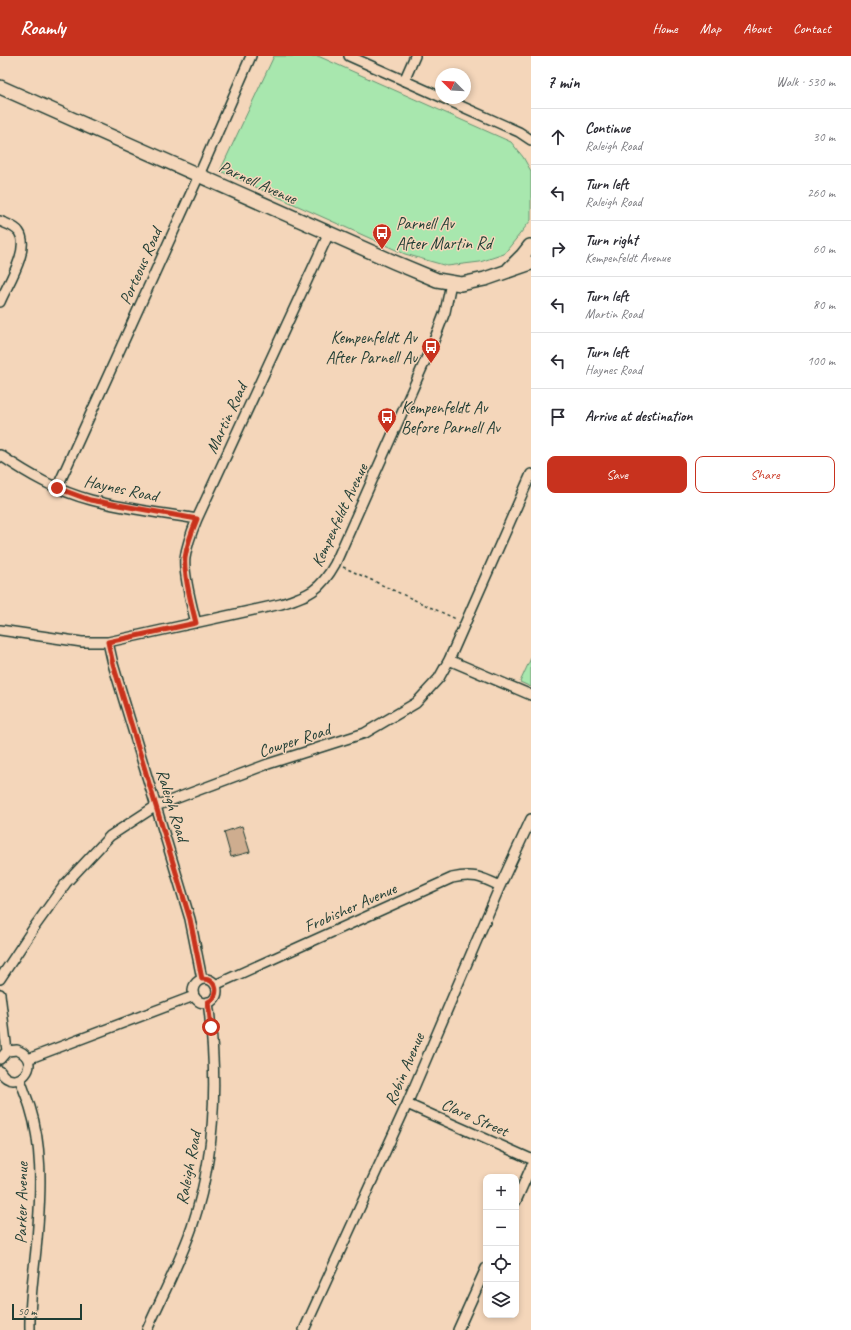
<!DOCTYPE html>
<meta charset="utf-8">
<style>
:root{--surface:#fff;--page:#f2f2f3;--text:#2b2b33;--muted:#7c7c81;--line:#e1e1e2;--accent:#c8321e}
body{margin:0;font-family:Caveat,sans-serif;background:var(--page);color:var(--text)}
.controls{position:absolute;right:12px;bottom:12px;display:grid;overflow:hidden;border-radius:8px;box-shadow:0 2px 6px #0003}
.controls button{width:36px;height:36px;display:grid;place-items:center;padding:0;border:0;border-bottom:1px solid var(--line);background:var(--surface);color:var(--text);font:20px sans-serif}
.compass{position:absolute;left:435px;top:12px;width:36px;height:36px;border-radius:50%;background:var(--surface);box-shadow:0 2px 6px #0003;rotate:294deg}
.scale{position:absolute;left:12px;bottom:10px;width:70px;box-sizing:border-box;padding-left:4px;border:2px solid #1f3d34;border-top:0;font-size:11px;line-height:14px;white-space:nowrap;color:#1f3d34;-webkit-text-stroke:3px #f4d6ba;paint-order:stroke}
.stop{position:absolute;width:12px;height:12px;margin:-9px;border:3px solid #c8321e;border-radius:50%;background:#fff}
.stop.end{background:#c8321e;border-color:#fff;box-shadow:0 1px 4px #0008}
.list{margin:0;padding:0;list-style:none}
h2{display:flex;justify-content:space-between;align-items:center;height:52px;margin:0;padding:0 16px;font-size:17px}
h2 small{font-size:13px;font-weight:400;color:var(--muted)}
.list li{display:grid;grid-template-columns:26px 1fr auto;gap:12px;align-items:center;box-sizing:border-box;height:56px;padding:0 16px;border-top:1px solid var(--line)}
.list b{display:block;font-size:15px;white-space:nowrap}
.list p{margin:0;font-size:13px;white-space:nowrap;color:var(--muted)}
.list em{font-size:13px;font-style:normal;color:var(--muted)}
.actions{display:flex;gap:8px;padding:12px 16px}
.actions a{flex:1;padding:9px 0;border:1px solid var(--accent);border-radius:8px;text-align:center;font-size:14px;color:var(--accent)}
.actions .main{background:var(--accent);color:#fff}
.icon{flex:none;width:22px;height:22px;fill:none;stroke:currentColor;stroke-width:2;stroke-linecap:round;stroke-linejoin:round}
.map{position:relative;flex:none;width:531px;height:1274px;overflow:hidden}
header{display:flex;align-items:center;gap:24px;box-sizing:border-box;height:56px;padding:0 20px;background:var(--accent);color:#fff}
header strong{font-size:19px}
nav{display:flex;gap:22px;margin-inline-start:auto;font-size:14px}
main{display:flex}
aside{flex:1;background:var(--surface)}
.map>svg:first-child{display:block}
</style>
<header>
<strong>Roamly</strong>
<nav><a>Home</a><a>Map</a><a>About</a><a>Contact</a></nav>
</header>
<main>
<div class="map">
<svg width="531" height="1274" viewBox="0 0 531 1274">
<rect width="100%" height="100%" fill="#f4d6ba"/>
<filter id="ink" filterUnits="userSpaceOnUse"><feTurbulence type="fractalNoise" baseFrequency=".025" numOctaves="2"/><feDisplacementMap in="SourceGraphic" scale="8" xChannelSelector="R" yChannelSelector="G"/><feConvolveMatrix kernelMatrix="1 2 1 2 8 2 1 2 1" color-interpolation-filters="sRGB"/></filter>
<g filter="url(#ink)">
<path fill="#a8e7ae" stroke="#649271" d="M274,0H318L511,86L523,101L531,115V164L504,198L480,206L447,210L405,198L220,115Z
M531,602V631L520,626Z"/>
<path fill="#cead8f" stroke="#1f3d34" d="M242,770L250,796L231,801L224,776Z"/>
<g fill="none" stroke-linecap="round" stroke-linejoin="round">
<g stroke="#1f3d34" stroke-width="12">
<path id="street" d="M349,0L441,41
M404,25L415,0
M443,42L519,76L531,84
M0,165C6,168 15,170 19,176C31,193 7,229 0,246
M0,399C28,418 57,435 91,444C125,453 162,457 197,463
M57,432L196,126L251,0
M196,567C192,551 183,517 185,502C187,488 192,475 197,463L329,177
M0,574L82,586H108L281,548C309,539 320,535 335,508L433,287L445,256L451,227
M108,586L113,608L190,863L202,923
M449,604L531,639
M0,923L35,870L66,827L110,780L156,750L268,708L365,677L416,647L439,622L449,604L531,418
M193 935a12 12 0 1 1 24 0a12 12 0 1 1-24 0Z
M215,929L452,822C473,817 481,821 500,830
M0,938L7,995
M0,1003L7,995L17,994C46,1006 15,1040 0,1015
M28,1003L194,940
M20,1023C23,1032 27,1042 30,1051C42,1089 41,1131 38,1170C36,1205 29,1239 30,1274
M407,1048L531,1103
M516,1145L531,1111
M147,1274C162,1240 180,1206 192,1171C216,1099 218,1021 208,946
M304,1274L407,1048L500,830L531,763
M458,1274L486,1212"/>
</g>
<g stroke="#1f3d34" stroke-width="16">
<path id="secondary" d="M0,31L394,206L437,224L461,228L485,223L531,207
M509,213L523,199L530,190"/>
</g>
<path stroke="#1f3d34" stroke-width="1.5" stroke-dasharray="3 3" stroke-linecap="butt" d="M343,511L456,563"/>
<use href="#street" stroke="#f4d6ba" stroke-width="9"/>
<use href="#secondary" stroke="#f4d6ba" stroke-width="13"/>
</g>
</g>
<g fill="none" stroke-linecap="round" stroke-linejoin="round" filter="url(#ink)">
<path stroke="#c8321e" stroke-width="5" d="M57,432L90,444L197,463C192,475 187,488 185,502C183,517 192,551 196,567L108,586L113,608L190,863L202,923C217,922 221,940 208,946L211,971"/>
</g>
<defs>
<g id="bus-pin" transform="scale(1)"><path d="M0 17L-7.5 6A9.5 9.5 0 1 1 7.5 6Z" fill="#c8321e" stroke="#f4d6ba"/><path d="M-5-6H5V4H4V6H2V4H-2V6H-4V4H-5ZM-3.5-4V0h7V-4ZM-3.5 1.2v1.5H-2V1.2ZM2 1.2v1.5H3.5V1.2Z" fill="#fff"/></g>
</defs>
<g fill-rule="evenodd">
<use href="#bus-pin" x="382" y="177"/>
<use href="#bus-pin" x="431" y="291"/>
<use href="#bus-pin" x="387" y="361"/>
</g>
<g text-anchor="middle" stroke-width="3" stroke-linejoin="round" paint-order="stroke">
<g font-size="17" fill="#1f3d34" stroke="#f4d6ba">
<text transform="translate(258 126) rotate(24)" y="6">Parnell Avenue</text>
<text transform="translate(140 210) rotate(-66)" y="6">Porteous Road</text>
<text transform="translate(226 362) rotate(-65)" y="6">Martin Road</text>
<text transform="translate(121 432) rotate(12)" y="6">Haynes Road</text>
<text transform="translate(339 459) rotate(-65)" y="6">Kempenfeldt Avenue</text>
<text transform="translate(294 684) rotate(-18)" y="6">Cowper Road</text>
<text transform="translate(173 749) rotate(73)" y="6">Raleigh Road</text>
<text transform="translate(350 851) rotate(-24)" y="6">Frobisher Avenue</text>
<text transform="translate(404 1013) rotate(-67)" y="6">Robin Avenue</text>
<text transform="translate(475 1061) rotate(24)" y="6">Clare Street</text>
<text transform="translate(188 1112) rotate(-79)" y="6">Raleigh Road</text>
<text transform="translate(21 1147) rotate(-89)" y="6">Parker Avenue</text>
</g>
<g font-size="17" fill="#1f3d34" stroke="#f4d6ba" text-anchor="start">
<text x="396" y="173">Parnell Av<tspan x="396" dy="20">After Martin Rd</tspan></text>
<text x="417" y="287" text-anchor="end">Kempenfeldt Av<tspan x="417" dy="20">After Parnell Av</tspan></text>
<text x="401" y="357">Kempenfeldt Av<tspan x="401" dy="20">Before Parnell Av</tspan></text>
</g>
</g>
</svg>
<div class="controls">
<button>+</button>
<button>−</button>
<button><svg class="icon" aria-label="locate" viewBox="0 0 24 24"><circle cx="12" cy="12" r="6"/><path d="M12 2v4M12 18v4M2 12h4M18 12h4"/></svg></button>
<button><svg class="icon" aria-label="layers" viewBox="0 0 24 24"><path d="M12 4l9 5-9 5-9-5zM3 14l9 5 9-5"/></svg></button>
</div>
<svg class="compass" viewBox="-18 -18 36 36"><path d="M0-13l5 13h-10z" fill="#e53935"/><path d="M0 13l5-13h-10z" fill="#7c7c81"/></svg>
<div class="scale">50 m</div>
<div class="stop" style="left:211px;top:971px"></div>
<div class="stop end" style="left:57px;top:432px"></div>
</div>
<aside>
<h2>7 min<small>Walk · 530 m</small></h2>
<ul class="list">
<li><svg class="icon" aria-label="ahead" viewBox="0 0 24 24"><path d="M12 20V5M6 11l6-6 6 6"/></svg><div><b>Continue</b><p>Raleigh Road</p></div><em>30 m</em></li>
<li><svg class="icon" aria-label="left" viewBox="0 0 24 24"><path d="M17 20v-9H6M10 6l-5 5 5 5"/></svg><div><b>Turn left</b><p>Raleigh Road</p></div><em>260 m</em></li>
<li><svg class="icon" aria-label="right" viewBox="0 0 24 24"><path d="M7 20v-9h11M14 6l5 5-5 5"/></svg><div><b>Turn right</b><p>Kempenfeldt Avenue</p></div><em>60 m</em></li>
<li><svg class="icon" aria-label="left" viewBox="0 0 24 24"><path d="M17 20v-9H6M10 6l-5 5 5 5"/></svg><div><b>Turn left</b><p>Martin Road</p></div><em>80 m</em></li>
<li><svg class="icon" aria-label="left" viewBox="0 0 24 24"><path d="M17 20v-9H6M10 6l-5 5 5 5"/></svg><div><b>Turn left</b><p>Haynes Road</p></div><em>100 m</em></li>
<li><svg class="icon" aria-label="arrive" viewBox="0 0 24 24"><path d="M6 21V4h12l-3 4 3 4H6"/></svg><div><b>Arrive at destination</b></div></li>
</ul>
<div class="actions"><a class="main">Save</a><a>Share</a></div>
</aside>
</main>
